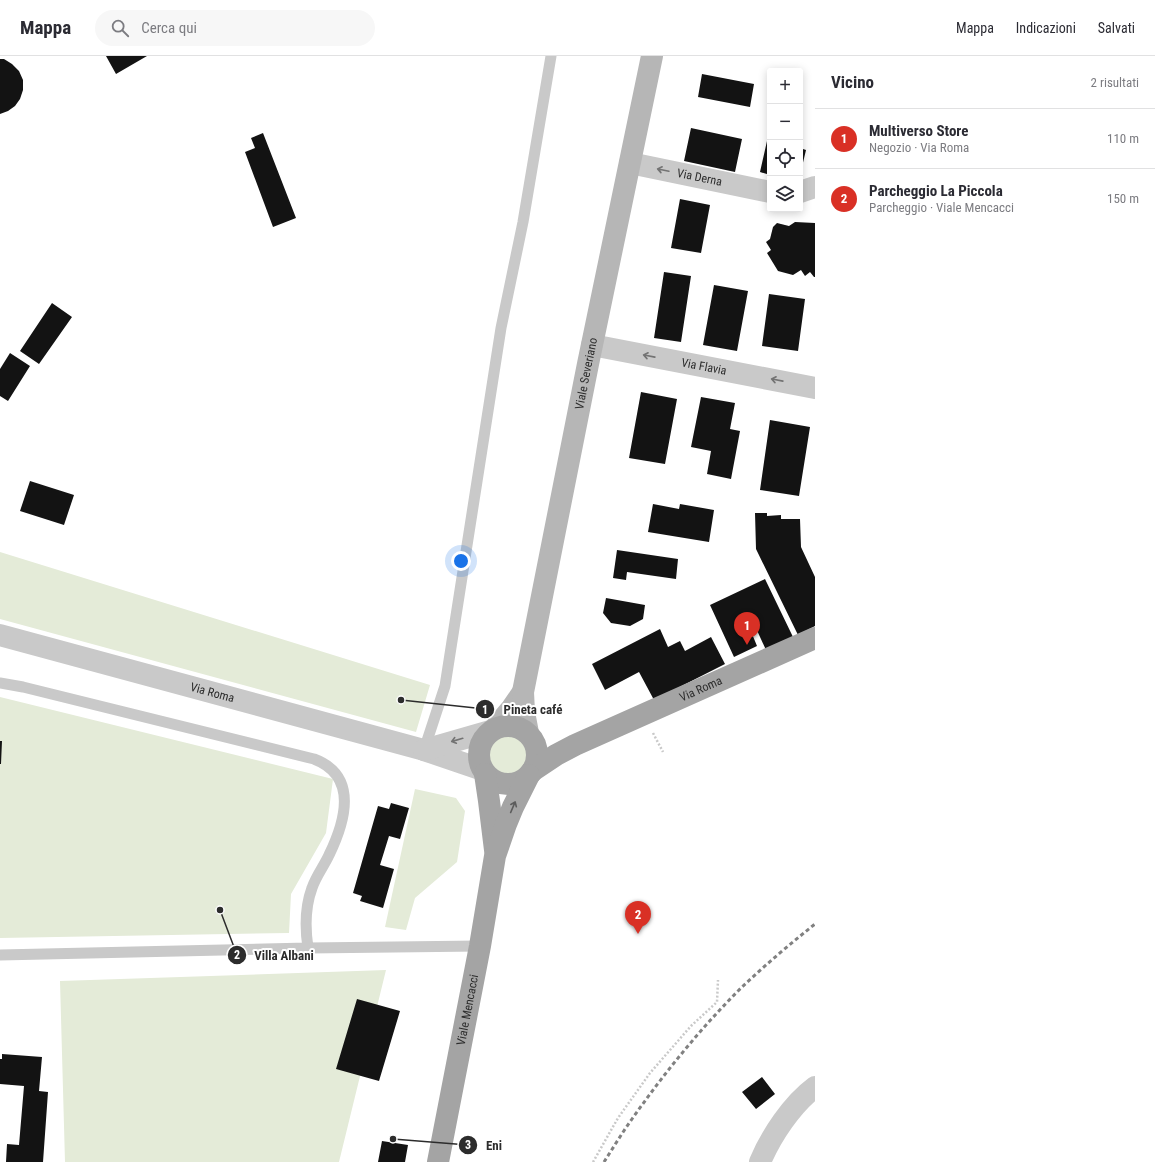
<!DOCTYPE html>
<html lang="it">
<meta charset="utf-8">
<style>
:root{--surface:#fff;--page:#f7f7f7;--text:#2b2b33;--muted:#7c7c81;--line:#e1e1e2;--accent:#d93025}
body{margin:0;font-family:"Roboto Condensed",sans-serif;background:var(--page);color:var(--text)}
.controls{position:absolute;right:12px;top:12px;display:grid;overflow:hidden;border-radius:4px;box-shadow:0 2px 10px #0003}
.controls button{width:36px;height:36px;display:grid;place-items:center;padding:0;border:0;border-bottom:1px solid var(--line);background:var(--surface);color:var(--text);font:20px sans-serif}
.you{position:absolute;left:461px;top:505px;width:14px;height:14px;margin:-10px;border:3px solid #fff;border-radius:50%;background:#1a73e8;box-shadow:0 0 0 6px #1a73e833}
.badge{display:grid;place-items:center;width:26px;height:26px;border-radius:50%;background:var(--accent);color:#fff;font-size:13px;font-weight:700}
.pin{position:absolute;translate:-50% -33px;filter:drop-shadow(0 1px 2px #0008)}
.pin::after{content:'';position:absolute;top:21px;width:14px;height:12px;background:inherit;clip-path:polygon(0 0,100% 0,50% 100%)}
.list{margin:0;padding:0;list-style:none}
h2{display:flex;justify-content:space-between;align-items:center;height:52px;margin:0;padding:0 16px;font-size:17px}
h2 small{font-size:13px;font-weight:400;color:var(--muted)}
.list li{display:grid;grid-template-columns:26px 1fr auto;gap:12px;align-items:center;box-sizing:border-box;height:60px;padding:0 16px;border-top:1px solid var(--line)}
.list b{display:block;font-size:15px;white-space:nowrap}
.list p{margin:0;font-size:13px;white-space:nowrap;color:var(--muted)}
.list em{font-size:13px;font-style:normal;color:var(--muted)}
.icon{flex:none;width:22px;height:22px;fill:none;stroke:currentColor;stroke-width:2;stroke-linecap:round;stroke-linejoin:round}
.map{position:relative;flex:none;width:815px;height:1106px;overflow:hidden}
header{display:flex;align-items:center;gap:24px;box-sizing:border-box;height:56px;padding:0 20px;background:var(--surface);border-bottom:1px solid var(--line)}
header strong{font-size:19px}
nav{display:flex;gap:22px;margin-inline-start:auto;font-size:14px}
.search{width:280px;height:36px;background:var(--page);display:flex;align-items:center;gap:10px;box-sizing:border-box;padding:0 14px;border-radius:22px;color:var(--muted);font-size:15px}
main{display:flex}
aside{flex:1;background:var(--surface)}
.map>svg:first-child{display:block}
</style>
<header>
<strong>Mappa</strong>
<div class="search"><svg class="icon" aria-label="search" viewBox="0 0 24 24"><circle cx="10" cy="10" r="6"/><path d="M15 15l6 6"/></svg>Cerca qui</div>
<nav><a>Mappa</a><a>Indicazioni</a><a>Salvati</a></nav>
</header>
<main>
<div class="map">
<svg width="815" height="1106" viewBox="0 0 815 1106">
<rect width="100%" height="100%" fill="#fff"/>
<path fill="#e4ebd8" d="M0,496L430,629L416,676L0,563Z
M0,641L333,723L326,777L291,838L289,877L0,882Z
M488 699a20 20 0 1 1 40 0a20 20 0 1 1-40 0Z
M415,733L456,742L465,755L457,806L415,842L406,874L385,871Z
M386,914L339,1106H65L60,925Z"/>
<path fill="#131313" d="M106,0H147L116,18Z
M0,3H4L12,8L19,15L23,24V34L20,43L15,50L8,55L0,58Z
M702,18L754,28L750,51L698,41Z
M691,72L742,83L735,116L684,105Z
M263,77L296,162L273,171L245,96L255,92L251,82Z
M767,85H770V119L760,116Z
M800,92L806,94L801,115H800Z
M680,143L710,149L701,197L671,192Z
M795,166L815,167V221H814L810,216L805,220L801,214L793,219L778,215L767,197L771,194L766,186L770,183L773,171L777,167L789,170Z
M664,216L691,220L681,286L654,282Z
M714,229L748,235L737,295L703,289Z
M769,238L805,243L798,295L762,290Z
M52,247L72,261L39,308L20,295Z
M10,297L30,310L8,345L0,340V313Z
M641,336L677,343L665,408L629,402Z
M701,341L735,347L730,373L740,375L731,423L707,418L711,395L691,391Z
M770,364L810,371L799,440L760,434Z
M30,425L74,439L64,469L20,455Z
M653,448L679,453L680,448L714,454L709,486L648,476Z
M755,457H767V460L781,459V463H800L801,491L815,521V570L798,579L756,493Z
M617,494L678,503L676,523L627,516L626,524L613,522Z
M765,523L793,581L766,594L755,570L750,573L757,590L734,601L710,549Z
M606,542L645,549L643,563L630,570L611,567L603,557Z
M660,573L668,591L680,585L685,595L711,581L725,608L654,644L639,616L605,634L592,608Z
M0,685H2L1,708H0Z
M391,747L409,752L400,783L389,780L380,809L394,813L383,852L360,845L362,840L353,837L378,750L389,753Z
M357,943L400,955L379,1025L336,1013Z
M2,998L42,1001L39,1035L48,1036L43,1106H6L7,1088L19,1089L24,1030L0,1028V1003H2Z
M762,1021L775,1038L756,1053L742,1036Z
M382,1085L408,1089L405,1106H378Z"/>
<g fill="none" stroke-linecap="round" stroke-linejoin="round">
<path stroke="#c9c9c9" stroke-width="2.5" stroke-dasharray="2 2" stroke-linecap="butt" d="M653,677L663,696
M593,1106L618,1062L650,1017L691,970L717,946L718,924"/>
<path stroke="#c9c9c9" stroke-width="11" d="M0,627L23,631L314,703C359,720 345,766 329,799C324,810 316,820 312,832C305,851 305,872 308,892
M424,694L445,630L501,272L523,166L551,0
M0,899L308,892L480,890"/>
<g stroke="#c9c9c9" stroke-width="22">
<path id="s1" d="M630,107L770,136"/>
<path d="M800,136L815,131"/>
<path id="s2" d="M592,289L815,332"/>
<path id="s3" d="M0,579L424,694L483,714"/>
<path d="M424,694L490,675"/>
<path d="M760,1106C771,1080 792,1048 815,1031"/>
</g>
<g stroke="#b6b6b6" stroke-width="22">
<path d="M495,672L512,652L523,636"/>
<path id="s4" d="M528,677L524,656L523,636L588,308L652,0"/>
</g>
<g stroke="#a4a4a4" stroke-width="22">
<circle cx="508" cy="699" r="29"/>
<path id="s5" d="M532,715L556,699L575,689L815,582"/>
<path d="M485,718L489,745L495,794"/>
<path id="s6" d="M438,1106L480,890L495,800L506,768L513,751L529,719"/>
</g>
<path stroke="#818181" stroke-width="3" stroke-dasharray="4 3" stroke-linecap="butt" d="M604,1106C613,1092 622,1077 632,1063C665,1016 701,972 741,932C764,910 790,888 815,868"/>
</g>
<defs><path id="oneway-shaft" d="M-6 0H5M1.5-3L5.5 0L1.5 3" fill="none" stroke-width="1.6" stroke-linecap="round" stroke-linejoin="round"/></defs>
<g stroke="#737373">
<use href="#oneway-shaft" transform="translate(663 114) rotate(-168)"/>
<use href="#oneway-shaft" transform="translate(649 300) rotate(-169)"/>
<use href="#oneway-shaft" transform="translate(777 324) rotate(-169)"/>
<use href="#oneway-shaft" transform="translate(457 684) rotate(164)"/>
</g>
<use stroke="#5c5c5c" href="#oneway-shaft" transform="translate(513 751) rotate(-67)"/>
<g text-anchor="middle" stroke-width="4" stroke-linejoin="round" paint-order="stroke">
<g font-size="12" fill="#2c2c2c" stroke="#fff">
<text dy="4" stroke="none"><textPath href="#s1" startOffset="71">Via Derna</textPath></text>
<text dy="4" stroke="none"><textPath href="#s2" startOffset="114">Via Flavia</textPath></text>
<text dy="4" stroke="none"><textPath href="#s4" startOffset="366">Viale Severiano</textPath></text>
<text dy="4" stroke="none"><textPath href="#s5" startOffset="188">Via Roma</textPath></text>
<text dy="4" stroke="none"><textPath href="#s3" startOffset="220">Via Roma</textPath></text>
<text dy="4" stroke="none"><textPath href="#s6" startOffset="155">Viale Mencacci</textPath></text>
</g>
</g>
<path fill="none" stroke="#2c2c2c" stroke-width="1.5" d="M401 644L485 653M220 854L237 899M393 1083L468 1089"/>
<g fill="#2c2c2c" stroke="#fff" stroke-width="1.5">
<circle cx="401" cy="644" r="4"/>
<circle cx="220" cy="854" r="4"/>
<circle cx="393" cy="1083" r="4"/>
<circle cx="485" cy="653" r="10"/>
<circle cx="237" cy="899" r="10"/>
<circle cx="468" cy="1089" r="10"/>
</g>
<g font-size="12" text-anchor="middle" font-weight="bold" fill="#fff">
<text x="485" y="658">1</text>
<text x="237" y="903">2</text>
<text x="468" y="1093">3</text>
</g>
<g font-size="13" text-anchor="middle" font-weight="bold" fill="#2c2c2c" stroke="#fff" stroke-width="4" stroke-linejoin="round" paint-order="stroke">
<text x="533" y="658">Pineta café</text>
<text x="284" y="904">Villa Albani</text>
<text x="494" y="1094">Eni</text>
</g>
</svg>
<div class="controls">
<button>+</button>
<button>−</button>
<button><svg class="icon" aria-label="locate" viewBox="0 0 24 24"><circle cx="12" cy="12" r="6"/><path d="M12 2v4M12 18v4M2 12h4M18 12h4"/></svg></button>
<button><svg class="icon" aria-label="layers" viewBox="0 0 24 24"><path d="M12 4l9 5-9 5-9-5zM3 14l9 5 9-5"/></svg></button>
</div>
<div class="you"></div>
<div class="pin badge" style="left:747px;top:589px">1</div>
<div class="pin badge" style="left:638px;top:878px">2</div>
</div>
<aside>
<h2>Vicino<small>2 risultati</small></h2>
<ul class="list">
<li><span class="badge">1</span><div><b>Multiverso Store</b><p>Negozio · Via Roma</p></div><em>110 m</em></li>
<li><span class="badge">2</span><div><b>Parcheggio La Piccola</b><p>Parcheggio · Viale Mencacci</p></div><em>150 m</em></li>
</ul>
</aside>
</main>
